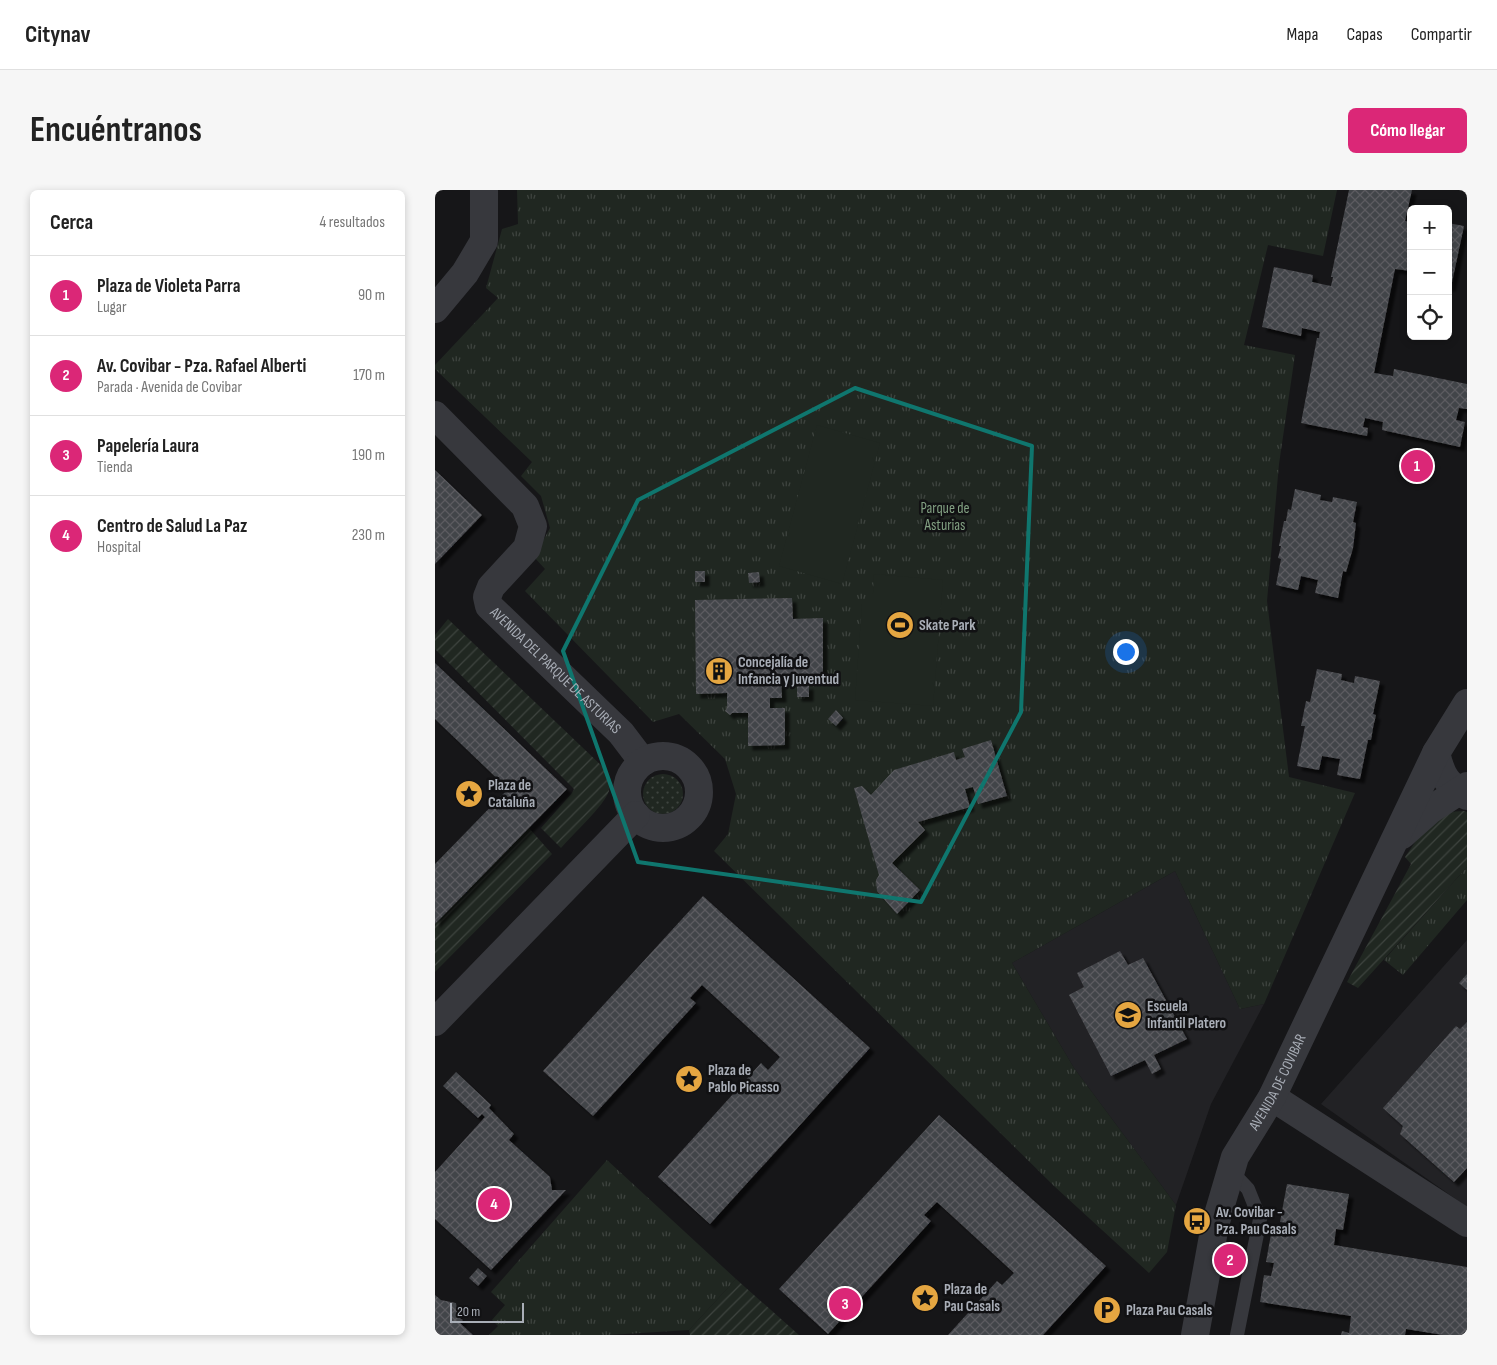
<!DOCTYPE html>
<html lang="es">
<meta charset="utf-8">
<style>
:root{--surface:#fff;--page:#f6f6f6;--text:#222;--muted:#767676;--line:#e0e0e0;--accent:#db2777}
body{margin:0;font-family:"Sofia Sans Condensed",sans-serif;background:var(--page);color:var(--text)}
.controls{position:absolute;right:15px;top:15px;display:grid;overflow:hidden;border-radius:8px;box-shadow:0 2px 8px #0003}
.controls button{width:45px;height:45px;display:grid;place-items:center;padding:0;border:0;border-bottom:1px solid var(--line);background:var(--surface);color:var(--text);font:25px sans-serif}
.scale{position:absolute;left:15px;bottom:12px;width:74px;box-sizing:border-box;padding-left:5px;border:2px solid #a9aeb7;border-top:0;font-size:14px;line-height:18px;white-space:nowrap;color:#a9aeb7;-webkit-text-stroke:4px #111113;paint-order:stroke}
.you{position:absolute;left:690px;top:461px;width:18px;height:18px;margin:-12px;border:4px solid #fff;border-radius:50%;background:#1a73e8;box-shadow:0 0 0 8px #1a73e833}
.badge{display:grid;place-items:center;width:32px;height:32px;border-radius:50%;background:var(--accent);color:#fff;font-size:16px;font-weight:700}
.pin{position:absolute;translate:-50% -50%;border:2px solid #fff;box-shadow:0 1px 5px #0006}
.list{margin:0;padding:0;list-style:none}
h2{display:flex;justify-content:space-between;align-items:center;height:65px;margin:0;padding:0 20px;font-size:21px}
h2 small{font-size:16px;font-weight:400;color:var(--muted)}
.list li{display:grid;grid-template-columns:32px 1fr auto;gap:15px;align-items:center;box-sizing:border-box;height:80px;padding:0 20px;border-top:1px solid var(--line)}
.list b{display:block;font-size:19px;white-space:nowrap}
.list p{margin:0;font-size:16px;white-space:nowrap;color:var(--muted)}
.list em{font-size:16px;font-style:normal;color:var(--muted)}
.icon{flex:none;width:28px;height:28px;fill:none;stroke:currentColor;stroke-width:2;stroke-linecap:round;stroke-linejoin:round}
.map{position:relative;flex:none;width:1032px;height:1145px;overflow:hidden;border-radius:8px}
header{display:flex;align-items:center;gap:30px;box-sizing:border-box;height:70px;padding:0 25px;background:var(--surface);border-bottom:1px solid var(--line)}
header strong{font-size:24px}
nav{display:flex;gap:28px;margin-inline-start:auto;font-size:18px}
.intro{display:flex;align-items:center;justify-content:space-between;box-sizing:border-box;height:120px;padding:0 30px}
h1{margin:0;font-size:35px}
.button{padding:12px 22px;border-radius:8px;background:var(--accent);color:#fff;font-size:18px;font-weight:700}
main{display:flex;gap:30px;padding:0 30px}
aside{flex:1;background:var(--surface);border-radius:8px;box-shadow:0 2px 8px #0003}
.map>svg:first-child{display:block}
</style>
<header>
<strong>Citynav</strong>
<nav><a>Mapa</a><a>Capas</a><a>Compartir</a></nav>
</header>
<div class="intro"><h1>Encuéntranos</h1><a class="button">Cómo llegar</a></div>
<main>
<aside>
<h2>Cerca<small>4 resultados</small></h2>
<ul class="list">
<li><span class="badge">1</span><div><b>Plaza de Violeta Parra</b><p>Lugar</p></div><em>90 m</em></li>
<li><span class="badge">2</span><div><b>Av. Covibar - Pza. Rafael Alberti</b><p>Parada · Avenida de Covibar</p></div><em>170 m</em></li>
<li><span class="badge">3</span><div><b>Papelería Laura</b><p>Tienda</p></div><em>190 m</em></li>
<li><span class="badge">4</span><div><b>Centro de Salud La Paz</b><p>Hospital</p></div><em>230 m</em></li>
</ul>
</aside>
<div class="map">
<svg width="1032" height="1145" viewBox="0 0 1032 1145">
<defs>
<pattern id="grass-dots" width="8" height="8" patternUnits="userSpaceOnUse" patternTransform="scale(1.25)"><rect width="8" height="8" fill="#202721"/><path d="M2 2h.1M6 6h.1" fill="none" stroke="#3e443f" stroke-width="1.8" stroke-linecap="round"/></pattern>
<pattern id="park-tufts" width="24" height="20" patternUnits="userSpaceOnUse" patternTransform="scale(1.25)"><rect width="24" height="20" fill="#202721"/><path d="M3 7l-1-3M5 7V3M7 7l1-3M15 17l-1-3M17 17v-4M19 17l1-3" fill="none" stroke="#3e443f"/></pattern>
<pattern id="garden-furrows" width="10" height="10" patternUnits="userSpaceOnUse" patternTransform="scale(1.25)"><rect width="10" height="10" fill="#202721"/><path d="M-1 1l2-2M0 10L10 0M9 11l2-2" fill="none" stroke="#3e443f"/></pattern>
<pattern id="building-cross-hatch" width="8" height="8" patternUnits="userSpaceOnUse" patternTransform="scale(1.25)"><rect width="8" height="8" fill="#434448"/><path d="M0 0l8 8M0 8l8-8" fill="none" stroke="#5b5c60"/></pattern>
<filter id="shadow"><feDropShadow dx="4.5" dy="4.5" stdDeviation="1" flood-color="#0009"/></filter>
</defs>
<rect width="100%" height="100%" fill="#161618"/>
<path fill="#222225" d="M740,681L805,819L829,814L776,914L741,1015L639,878L577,773Z
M1032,750V1017L886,914Z"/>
<path fill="url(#grass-dots)" d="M208 604a20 20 0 1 1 40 0a20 20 0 1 1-40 0Z"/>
<path fill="url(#park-tufts)" d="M82,0H902L888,66L833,55L809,155L860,165L844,274L832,411L854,587L920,603L829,814L805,819L740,681L577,773L639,878L741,1015L732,1062L714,1083L619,996L279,661L293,644L301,604L290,569L244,524L218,532L90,401L110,379L99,367L115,338L106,306L86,286L97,272L0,179V175L63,108L51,98L67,39L83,34Z
M1032,677V710L968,785L949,770Z
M172,970L301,1089L254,1140L174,1145H54L63,1136L57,1130L70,1115L56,1102Z"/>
<path fill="url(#garden-furrows)" d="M13,429L169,578C173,585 176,592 174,601C169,616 137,645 126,658L106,638L137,603L139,599L0,459V445Z
M1029,621L1032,622V677L923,798L912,792L976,674L970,667L991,636L1012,622Z
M94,638L117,664L0,782V734Z
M301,1089L364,1145H255L254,1140Z"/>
<path fill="#202721" d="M382,235L445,253L407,394L344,376Z
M439,384L508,390L498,516L420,510L427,414L438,403Z"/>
<path fill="url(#building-cross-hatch)" filter="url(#shadow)" d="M914,0H977L970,31L976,33V81L960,79L939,183L958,186L959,179L1032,194V219L1024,218L1021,230L1030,232L1025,257L947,240L948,232L930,228L928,237L933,238L932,246L866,233L882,148H884L885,142L867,138L866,146L827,137L839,77L878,85L877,92L896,96L898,87H896Z
M1013,33L1029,36L1016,97H1013Z
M0,280L47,325L0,374Z
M860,299L886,305L885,310L897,312L898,307L922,312L918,332L921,333L918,358L911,382L908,381L903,408L880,403L883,390L866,386L863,400L841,395L846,369L843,368L846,356H844L849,331H851L853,319L856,320Z
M260,381H270V392H260Z
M324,382L325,392L314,393L313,383Z
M357,408L358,429L388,428V486L346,487L347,508H335V518H350V555L313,556V523H297L295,525L290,521L292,518V503L261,504L260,410Z
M0,473L132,599L0,734V674L73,599L0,529Z
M882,479L907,484L906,490L919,493L920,486L945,491L938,524L941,525L938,538L936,550H933L925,589L902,585L905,569L887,566L884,580L862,576L870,536H866L871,511L875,512Z
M374,495V507H362V496Z
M401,520L408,528L401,536L393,529Z
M556,550L572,606L543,614L538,597L530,599L535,617L483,632L490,640L457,673L485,700L462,724L442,701L441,690L444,685L419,598L427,596L436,605L459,580L519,562L521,570L530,567L527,559Z
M268,706L435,858L275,1034L223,987L326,873L333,880L345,867L267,795L255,808L261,813L158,926L108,881Z
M685,761L693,775L708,768L752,849L719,865L726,879L717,884L710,870L676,886L634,805L649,797L642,783Z
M1032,784V800L1024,793Z
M1032,832V978L1019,992L965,944L968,936L948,918L1021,836L1025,839Z
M21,882L56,915L54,918L79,944L74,950L115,987L117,1000H131L56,1080L0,1029V982L50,927L47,924L43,928L8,896Z
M504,925L671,1076L608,1145H513L562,1091L567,1095L579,1083L502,1012L489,1025L496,1031L393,1144L344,1099Z
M852,994L914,1004L908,1040L901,1039L899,1055L1032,1077V1145H1008L971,1139L970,1145H906L907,1141L914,1143L916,1126L825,1112L829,1085L836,1086L839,1073L831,1072L836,1044L851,1047L853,1033L845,1032Z
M43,1078L52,1086L43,1096L34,1088Z
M0,1105L6,1110L21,1113L23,1127L28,1130L25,1133L38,1145H0Z"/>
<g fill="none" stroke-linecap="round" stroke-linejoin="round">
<path stroke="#37383d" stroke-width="14" d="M796,981L813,999L825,1029L802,1145"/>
<g stroke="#37383d" stroke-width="28">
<path d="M0,119L30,83L49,51V0"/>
<path id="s1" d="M0,225L90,316L98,336L92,358L56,397L52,407L54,416L186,543L208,572"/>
<path d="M1001,563C1007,587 1011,593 1032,606"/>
<circle cx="228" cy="602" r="36"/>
<path d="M0,832L201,625"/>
<path d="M837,907L1032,1033"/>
</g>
<g stroke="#37383d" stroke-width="28">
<path d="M967,645L995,620L1032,596"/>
<path id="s2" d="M760,1145L780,1035L800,967L837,907L1001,563L1032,513"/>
</g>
</g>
<path fill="none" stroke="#0f766e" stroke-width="4" stroke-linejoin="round" d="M420,198L597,256L586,522L486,712L203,672L128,461L203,310Z"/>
<defs>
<g id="stadium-disc" transform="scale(1.4375)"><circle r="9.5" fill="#e5a641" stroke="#111113"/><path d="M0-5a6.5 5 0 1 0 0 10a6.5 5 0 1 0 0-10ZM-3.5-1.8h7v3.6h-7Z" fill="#111"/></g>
<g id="building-disc" transform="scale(1.4375)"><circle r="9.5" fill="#e5a641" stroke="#111113"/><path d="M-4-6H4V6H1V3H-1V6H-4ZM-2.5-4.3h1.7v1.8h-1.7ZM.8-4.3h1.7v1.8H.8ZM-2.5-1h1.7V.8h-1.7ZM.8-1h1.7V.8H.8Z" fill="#111"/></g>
<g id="sight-disc" transform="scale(1.4375)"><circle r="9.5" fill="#e5a641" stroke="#111113"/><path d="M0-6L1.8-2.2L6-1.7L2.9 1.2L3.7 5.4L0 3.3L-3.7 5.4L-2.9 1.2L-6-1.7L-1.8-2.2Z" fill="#111"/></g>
<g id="school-disc" transform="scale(1.4375)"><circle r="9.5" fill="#e5a641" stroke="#111113"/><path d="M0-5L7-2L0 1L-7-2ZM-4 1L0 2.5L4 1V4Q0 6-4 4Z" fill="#111"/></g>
<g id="bus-disc" transform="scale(1.4375)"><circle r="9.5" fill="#e5a641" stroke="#111113"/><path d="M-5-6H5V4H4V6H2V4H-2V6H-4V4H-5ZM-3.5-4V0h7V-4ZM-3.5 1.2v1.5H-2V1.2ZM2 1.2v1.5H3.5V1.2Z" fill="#111"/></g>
<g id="parking-disc" transform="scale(1.4375)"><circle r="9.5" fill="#e5a641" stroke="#111113"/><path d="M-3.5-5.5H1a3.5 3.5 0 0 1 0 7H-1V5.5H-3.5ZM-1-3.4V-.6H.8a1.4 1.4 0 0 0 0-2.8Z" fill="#111"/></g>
</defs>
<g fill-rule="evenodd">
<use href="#stadium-disc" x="465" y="435"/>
<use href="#building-disc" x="284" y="481"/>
<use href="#sight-disc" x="34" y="604"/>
<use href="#school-disc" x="693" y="825"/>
<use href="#sight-disc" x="254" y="889"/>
<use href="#bus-disc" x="762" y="1031"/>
<use href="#sight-disc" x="490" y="1108"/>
<use href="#parking-disc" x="672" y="1120"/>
</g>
<g text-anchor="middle" stroke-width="5" stroke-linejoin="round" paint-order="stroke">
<g font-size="15" fill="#82a082" stroke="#111113">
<text x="510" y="323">Parque de<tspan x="510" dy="17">Asturias</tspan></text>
</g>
<g font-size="15" font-weight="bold" fill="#a9aeb7" stroke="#111113" text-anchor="start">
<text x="484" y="440">Skate Park</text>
<text x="303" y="477">Concejalía de<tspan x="303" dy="17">Infancia y Juventud</tspan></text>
<text x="53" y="600">Plaza de<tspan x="53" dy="17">Cataluña</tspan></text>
<text x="712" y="821">Escuela<tspan x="712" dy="17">Infantil Platero</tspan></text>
<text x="273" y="885">Plaza de<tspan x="273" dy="17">Pablo Picasso</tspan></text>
<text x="781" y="1027">Av. Covibar -<tspan x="781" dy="17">Pza. Pau Casals</tspan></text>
<text x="509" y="1104">Plaza de<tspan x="509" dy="17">Pau Casals</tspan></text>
<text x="691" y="1125">Plaza Pau Casals</text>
</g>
<g font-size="15" fill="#a9aeb7" stroke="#111113">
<text dy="5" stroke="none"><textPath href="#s1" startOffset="338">AVENIDA DEL PARQUE DE ASTURIAS</textPath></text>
<text dy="5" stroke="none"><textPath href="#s2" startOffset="269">AVENIDA DE COVIBAR</textPath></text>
</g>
</g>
</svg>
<div class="controls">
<button>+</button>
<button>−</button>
<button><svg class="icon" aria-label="locate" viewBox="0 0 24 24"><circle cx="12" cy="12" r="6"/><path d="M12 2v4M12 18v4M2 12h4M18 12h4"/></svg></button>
</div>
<div class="scale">20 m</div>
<div class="you"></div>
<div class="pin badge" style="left:982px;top:276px">1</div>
<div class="pin badge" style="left:795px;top:1070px">2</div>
<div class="pin badge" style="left:410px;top:1114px">3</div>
<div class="pin badge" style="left:59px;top:1014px">4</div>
</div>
</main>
